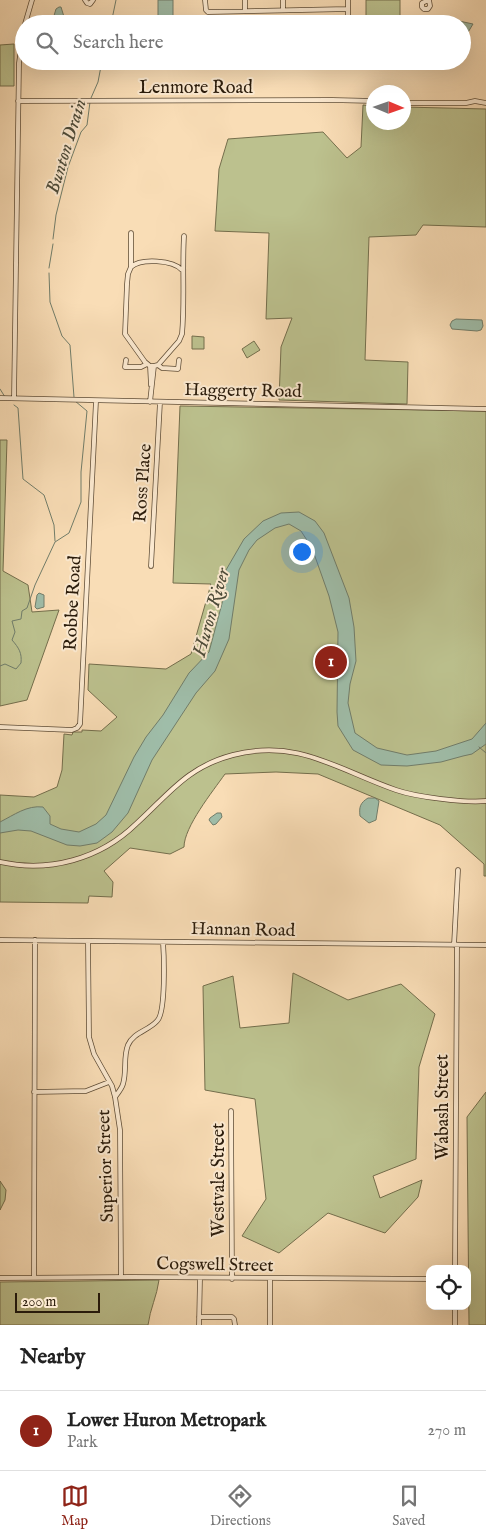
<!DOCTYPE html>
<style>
:root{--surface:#fff;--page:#f6f6f6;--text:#222;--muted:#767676;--line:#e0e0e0;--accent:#8f2418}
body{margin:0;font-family:"IM FELL English",serif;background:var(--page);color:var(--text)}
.controls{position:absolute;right:15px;bottom:15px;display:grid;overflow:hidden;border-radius:10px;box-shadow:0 5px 20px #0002}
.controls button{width:45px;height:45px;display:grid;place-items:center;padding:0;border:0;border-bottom:1px solid var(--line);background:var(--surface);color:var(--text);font:25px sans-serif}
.compass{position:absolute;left:366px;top:85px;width:45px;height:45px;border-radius:50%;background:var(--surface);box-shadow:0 5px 20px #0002;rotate:92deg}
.scale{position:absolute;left:15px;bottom:12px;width:85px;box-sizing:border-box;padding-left:5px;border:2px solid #2b1c0b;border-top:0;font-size:14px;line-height:18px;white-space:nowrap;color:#2b1c0b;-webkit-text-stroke:4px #fbe9d0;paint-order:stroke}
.you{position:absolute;left:301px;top:551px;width:18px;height:18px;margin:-12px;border:4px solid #fff;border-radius:50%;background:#1a73e8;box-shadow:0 0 0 8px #1a73e833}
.badge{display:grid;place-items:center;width:32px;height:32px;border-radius:50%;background:var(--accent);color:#fff;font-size:16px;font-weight:700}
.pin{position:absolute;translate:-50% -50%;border:2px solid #fff;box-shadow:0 1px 5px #0006}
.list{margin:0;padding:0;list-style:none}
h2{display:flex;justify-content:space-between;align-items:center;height:65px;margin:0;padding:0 20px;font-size:21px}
h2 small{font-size:16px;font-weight:400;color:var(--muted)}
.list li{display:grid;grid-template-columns:32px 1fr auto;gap:15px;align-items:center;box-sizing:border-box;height:80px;padding:0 20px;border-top:1px solid var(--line)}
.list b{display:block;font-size:19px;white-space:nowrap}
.list p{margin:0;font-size:16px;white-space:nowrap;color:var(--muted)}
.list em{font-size:16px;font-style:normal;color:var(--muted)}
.icon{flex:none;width:28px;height:28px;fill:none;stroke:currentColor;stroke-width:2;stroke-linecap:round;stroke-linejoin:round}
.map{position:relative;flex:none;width:486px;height:1325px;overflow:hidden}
.search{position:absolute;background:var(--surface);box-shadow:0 5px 20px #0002;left:15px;right:15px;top:15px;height:55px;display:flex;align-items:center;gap:12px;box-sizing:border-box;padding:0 18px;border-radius:28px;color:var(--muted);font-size:19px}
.sheet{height:145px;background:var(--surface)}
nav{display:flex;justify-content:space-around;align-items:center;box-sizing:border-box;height:70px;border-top:1px solid var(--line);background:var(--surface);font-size:14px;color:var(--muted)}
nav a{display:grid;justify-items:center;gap:2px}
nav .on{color:var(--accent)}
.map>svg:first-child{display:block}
</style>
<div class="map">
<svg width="486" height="1325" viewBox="0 0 486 1325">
<rect width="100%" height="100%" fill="#f9ddb6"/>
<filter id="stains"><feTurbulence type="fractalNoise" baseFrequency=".004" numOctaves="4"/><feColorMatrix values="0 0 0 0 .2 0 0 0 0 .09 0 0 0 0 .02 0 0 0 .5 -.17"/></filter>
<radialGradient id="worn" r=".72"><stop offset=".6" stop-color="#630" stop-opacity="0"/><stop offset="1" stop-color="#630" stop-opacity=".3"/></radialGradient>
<path fill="#bcc18e" stroke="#746e4c" d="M366,0H400V24H366Z
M14,44V86H0V45Z
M363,105L373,106L374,122H404V107L486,109V227L423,225L416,235L369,237L365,360L408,362L407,404L279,400L281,347L292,318L266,319L269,233L215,231L219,169L228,139L323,132L347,158L361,147Z
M192,336L204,337V349H192Z
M254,341L260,350L247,358L242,349Z
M180,406L486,411V876H484V864L440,825L318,774L276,772L225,774C213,791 184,827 184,847L170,854L130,848L104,871L113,882L112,897L89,896L88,903L0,902V795L34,797L57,787L62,770L64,734L72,735L73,732H82V730L101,731L117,717L88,690L89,664L166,669L191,654L211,584L173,583Z
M0,440H7L3,571L28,585L32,612L59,610L27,700L0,706Z
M293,973L348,1000L401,984L435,1014L419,1067L416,1159L373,1176L380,1198L422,1180L418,1197L385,1233L328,1213L279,1253L242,1236L266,1199L255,1099L205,1090L203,986L233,976L240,1028L289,1023Z
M486,1092V1325H469L467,1117Z
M0,1181L6,1190L5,1200L0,1210Z
M159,1280C157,1296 150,1309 148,1325H0V1282Z"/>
<path fill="#9fbda9" stroke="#717d6a" d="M158,0H173V22L171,24H160L158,16Z
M59,7H61L65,20L62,23L58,21L56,24H48L45,18L53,19L56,9Z
M459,21L473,24L467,34H462V24H452Z
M456,319L482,320L483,326L481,330L477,331L452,329L450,325L452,321Z
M299,512L315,521L324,533L349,598L354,627L356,661L350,684L348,703L355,733L377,748L407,755L436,751L472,739L486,723V744L472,754L463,756L441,762L407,766L381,765L353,750L338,726L337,712L338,632L329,596L312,548L301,531L289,524L275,528L257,540L249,550L239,570L229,639L215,671L196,693L152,760L128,813L112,832L97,843L80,846L67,845L31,831L18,830L0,833V822C14,815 27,805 43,807L50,816V824L61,829L79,832L96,824L106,815L134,757L146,737L163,715L189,673L209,652L224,596L226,570L244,539L263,521L281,513Z
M39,593L44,595V607L37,609L35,607L37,595Z
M368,798H375L379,801L376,820L369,823L360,816C359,807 360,803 368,798Z
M217,813H221L222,817L216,824L213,825L209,820L210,818Z"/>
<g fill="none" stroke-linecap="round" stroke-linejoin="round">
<path stroke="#717d6a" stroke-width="1" d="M111,24L116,0
M91,98L98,82L102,61
M53,239L56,215L68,167L81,132L87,125L90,102
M49,268L53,244
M49,273L50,302L62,336L70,345L74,397
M0,389L5,397
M14,405L18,408L23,479L44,495L54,525L55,541
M0,666L5,664L16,669L21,663C22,653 19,648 12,640L15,632L12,621L21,619L22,611L27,608L35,585L55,542L69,533L81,502V472L87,411L75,401
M479,747L486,753"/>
<g stroke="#5e4c36" stroke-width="5.5">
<path id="minor" d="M85,0L87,3L90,4L93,0
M205,0L206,10L208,12L348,9
M245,0V10
M283,0V10
M348,0V24
M429,0L430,6L428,9H424L422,7V3Z
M25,24L32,0
M18,101L332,100L374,101
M404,103H466L475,101L486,103
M131,233V267L128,274L127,284L125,334L145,362L150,366H154
M131,267C141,258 173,260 182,270
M126,360L125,367H141L147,364
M158,365L162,368L178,369L179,360
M150,366L151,385
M154,366L158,365L179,341L182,334C185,301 182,269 184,236
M0,398L486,409
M14,398L19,63L24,28
M150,402L154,366
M151,566L160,402
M0,727L72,730L77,728L80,724L96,401
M0,862C49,873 100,859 136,824C169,794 187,767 233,755C298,738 338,770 396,790C416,797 465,803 486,801
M0,940L486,945
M88,941L89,1037L94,1054L112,1086L115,1097L120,1130L121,1277
M454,945L458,870
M34,1092L86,1091L109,1082
M115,1097C118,1093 122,1088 123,1084C127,1071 123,1057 128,1045C134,1032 148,1031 157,1021C166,1013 164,956 163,942
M231,1111L232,1279
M455,1269L457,945
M34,1277L35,940
M0,1278L131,1277L430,1279
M455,1306V1325
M199,1317H232L234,1319L235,1325
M199,1325L200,1278
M270,1325V1279"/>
</g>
<use href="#minor" stroke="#fbe9d0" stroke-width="4"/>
</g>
<g text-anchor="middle" stroke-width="4" stroke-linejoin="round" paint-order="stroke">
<g font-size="18" fill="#2b1c0b" stroke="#fbe9d0">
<text x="196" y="93">Lenmore Road</text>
<text transform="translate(243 390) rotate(1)" y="6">Haggerty Road</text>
<text transform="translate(142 483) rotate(-86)" y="6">Ross Place</text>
<text transform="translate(72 603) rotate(-87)" y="6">Robbe Road</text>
<text transform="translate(243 929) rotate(1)" y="6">Hannan Road</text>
<text transform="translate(442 1107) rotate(-90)" y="6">Wabash Street</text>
<text transform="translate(105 1166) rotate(-92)" y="6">Superior Street</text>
<text transform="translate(218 1180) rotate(-90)" y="6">Westvale Street</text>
<text transform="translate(215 1264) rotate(1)" y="6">Cogswell Street</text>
</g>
<g font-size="19" font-style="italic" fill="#4e4c3a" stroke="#fbe9d0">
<text transform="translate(65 146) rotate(-73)" y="7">Bunton Drain</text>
<text transform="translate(210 612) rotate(-74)" y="7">Huron River</text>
</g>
</g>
<rect width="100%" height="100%" filter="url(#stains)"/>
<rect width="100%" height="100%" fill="url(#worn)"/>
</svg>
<div class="controls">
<button><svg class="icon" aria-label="locate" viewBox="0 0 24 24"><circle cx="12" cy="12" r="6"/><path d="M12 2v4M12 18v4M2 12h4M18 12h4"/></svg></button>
</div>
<svg class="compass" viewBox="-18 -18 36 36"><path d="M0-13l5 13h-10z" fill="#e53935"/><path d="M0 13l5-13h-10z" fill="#767676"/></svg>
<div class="scale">200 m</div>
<div class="you"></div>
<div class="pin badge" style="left:331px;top:662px">1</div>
<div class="search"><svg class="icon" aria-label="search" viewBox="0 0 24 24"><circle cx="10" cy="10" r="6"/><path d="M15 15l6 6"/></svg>Search here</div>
</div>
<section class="sheet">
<h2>Nearby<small></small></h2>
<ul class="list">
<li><span class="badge">1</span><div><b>Lower Huron Metropark</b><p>Park</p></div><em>270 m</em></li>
</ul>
</section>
<nav>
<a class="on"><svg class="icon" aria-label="map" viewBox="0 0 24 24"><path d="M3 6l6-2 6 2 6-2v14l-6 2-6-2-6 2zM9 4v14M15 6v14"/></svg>Map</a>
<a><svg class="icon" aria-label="directions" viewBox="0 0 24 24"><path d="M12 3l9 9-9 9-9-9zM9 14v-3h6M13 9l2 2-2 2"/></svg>Directions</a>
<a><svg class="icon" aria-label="saved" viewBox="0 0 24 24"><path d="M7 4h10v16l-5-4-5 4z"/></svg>Saved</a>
</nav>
